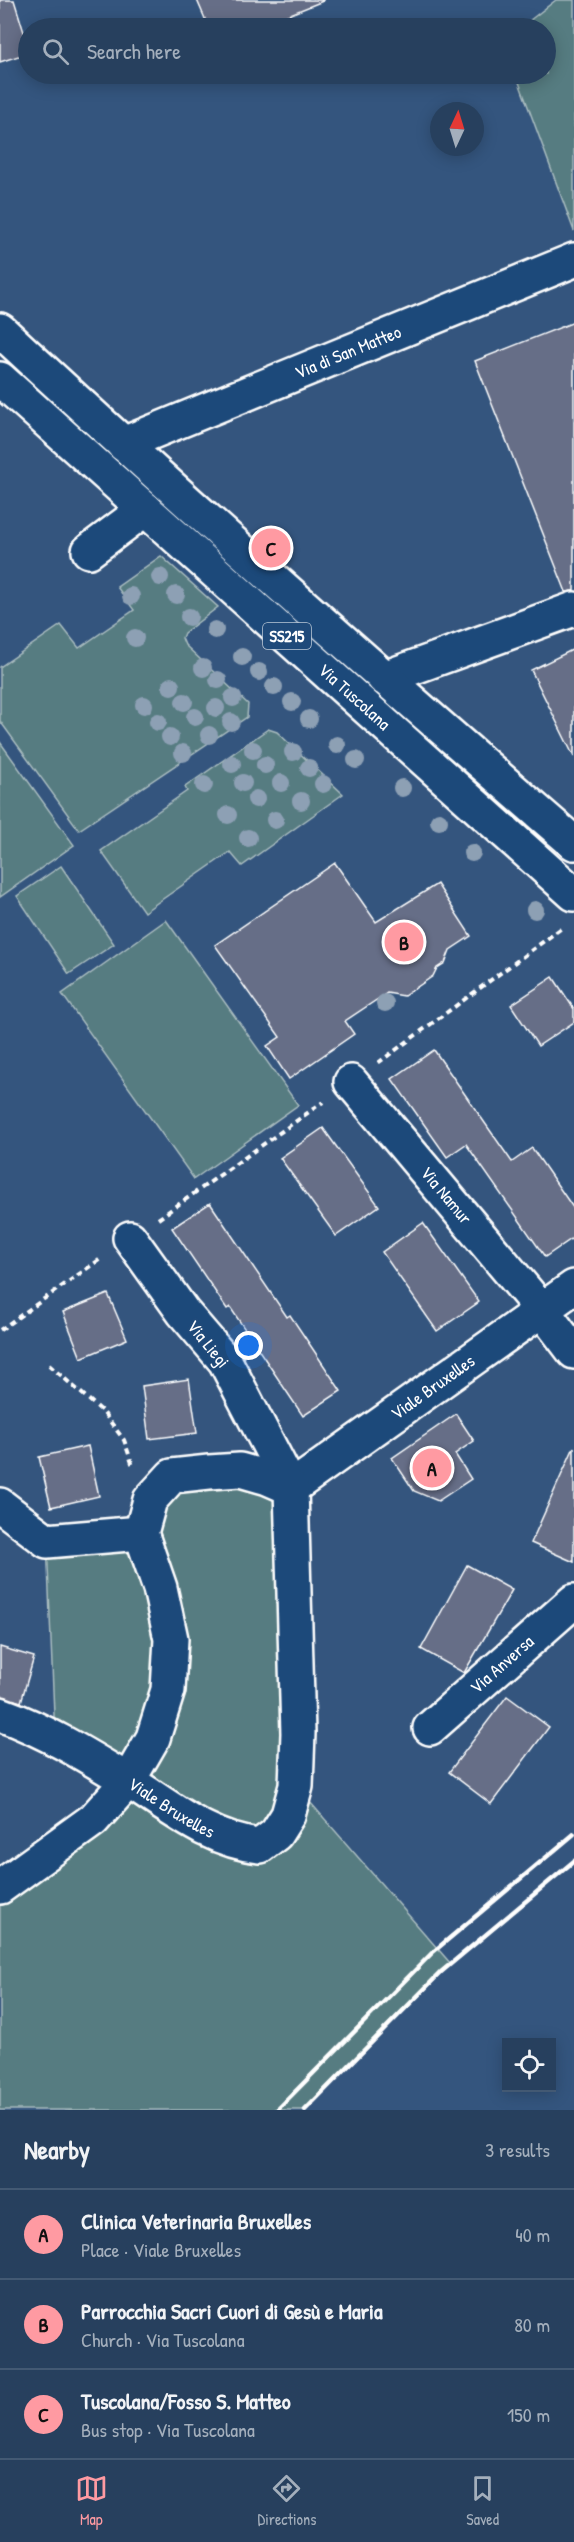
<!DOCTYPE html>
<meta charset="utf-8">
<style>
:root{--surface:#27405e;--page:#2f4764;--text:#f1f3f6;--muted:#a4afbc;--line:#435973;--accent:#ff9aa2}
body{margin:0;font-family:"Patrick Hand",sans-serif;background:var(--page);color:var(--text)}
.controls{position:absolute;right:18px;bottom:18px;display:grid;overflow:hidden;border-radius:0px;box-shadow:0 3px 15px #0003}
.controls button{width:54px;height:54px;display:grid;place-items:center;padding:0;border:0;border-bottom:2px solid var(--line);background:var(--surface);color:var(--text);font:30px sans-serif}
.compass{position:absolute;left:430px;top:102px;width:54px;height:54px;border-radius:50%;background:var(--surface);box-shadow:0 3px 15px #0003;rotate:4deg}
.you{position:absolute;left:249px;top:1346px;width:21px;height:21px;margin:-15px;border:4px solid #fff;border-radius:50%;background:#1a73e8;box-shadow:0 0 0 9px #1a73e833}
.badge{display:grid;place-items:center;width:39px;height:39px;border-radius:50%;background:var(--accent);color:#111;font-size:20px;font-weight:700}
.pin{position:absolute;translate:-50% -50%;border:3px solid #fff;box-shadow:0 2px 6px #0006}
.list{margin:0;padding:0;list-style:none}
h2{display:flex;justify-content:space-between;align-items:center;height:78px;margin:0;padding:0 24px;font-size:26px}
h2 small{font-size:20px;font-weight:400;color:var(--muted)}
.list li{display:grid;grid-template-columns:39px 1fr auto;gap:18px;align-items:center;box-sizing:border-box;height:90px;padding:0 24px;border-top:2px solid var(--line)}
.list b{display:block;font-size:22px;white-space:nowrap}
.list p{margin:0;font-size:20px;white-space:nowrap;color:var(--muted)}
.list em{font-size:20px;font-style:normal;color:var(--muted)}
.icon{flex:none;width:33px;height:33px;fill:none;stroke:currentColor;stroke-width:2;stroke-linecap:round;stroke-linejoin:round}
.map{position:relative;flex:none;width:574px;height:2110px;overflow:hidden}
.search{position:absolute;background:var(--surface);box-shadow:0 3px 15px #0003;left:18px;right:18px;top:18px;height:66px;display:flex;align-items:center;gap:15px;box-sizing:border-box;padding:0 21px;border-radius:33px;color:var(--muted);font-size:22px}
.sheet{height:348px;background:var(--surface)}
nav{display:flex;justify-content:space-around;align-items:center;box-sizing:border-box;height:84px;border-top:2px solid var(--line);background:var(--surface);font-size:16px;color:var(--muted)}
nav a{display:grid;justify-items:center;gap:3px}
nav .on{color:var(--accent)}
.map>svg:first-child{display:block}
</style>
<div class="map">
<svg width="574" height="2110" viewBox="0 0 574 2110">
<rect width="100%" height="100%" fill="#34557e"/>
<filter id="ink" filterUnits="userSpaceOnUse"><feTurbulence type="fractalNoise" baseFrequency=".0167" numOctaves="2"/><feDisplacementMap in="SourceGraphic" scale="12" xChannelSelector="R" yChannelSelector="G"/><feConvolveMatrix kernelMatrix="1 2 1 2 8 2 1 2 1" color-interpolation-filters="sRGB"/></filter>
<g filter="url(#ink)">
<path fill="#567b81" stroke="#aabdc0" stroke-width="1.5" d="M556,0H574V231L516,74H546V28H520Z
M161,556L218,607L184,633L182,638L185,645L248,704L247,717L79,830L0,721V667L61,625L79,648L134,610L117,587Z
M268,729L277,732L343,794L242,866L230,852L144,912L101,851L187,791L185,787Z
M0,742L74,845L0,897Z
M61,866L114,944L69,974L17,896Z
M166,920L298,1105L194,1179L62,994Z
M172,1476L291,1488L296,1786L451,1964L306,2110H0V1887L128,1781L55,1739L47,1541L141,1533Z"/>
<path fill="#666e87" stroke="#fff" stroke-width="1.5" d="M0,0H14L28,45V53L0,62Z
M197,0H323V1L273,21L276,28H209Z
M574,322V591L566,592L475,361Z
M574,649V757L531,670Z
M335,863L376,922L437,884L471,936L450,950L445,963L437,968L433,976L404,996L387,993L345,1021L354,1034L289,1079L267,1046L280,1037L215,945Z
M553,977L574,1009V1022L538,1046L511,1005Z
M434,1050L512,1162L532,1148L574,1209V1237L545,1257L466,1144L447,1157L392,1079Z
M323,1128L379,1206L336,1236L280,1158Z
M210,1203L287,1317L290,1315L341,1391L303,1416L230,1307L227,1309L172,1228Z
M423,1223L479,1302L437,1331L382,1252Z
M108,1294L127,1339L81,1358L63,1312Z
M189,1379L197,1433L149,1439L142,1386Z
M456,1414L474,1441L455,1454L471,1479L438,1501L414,1491L392,1458Z
M88,1446L99,1496L51,1507L39,1457Z
M574,1447V1562L531,1543Z
M467,1565L512,1590L464,1673L421,1649Z
M0,1647L34,1657L21,1702L0,1696Z
M507,1696L549,1727L491,1804L449,1772Z"/>
<g fill="none" stroke-linecap="round" stroke-linejoin="round">
<g stroke="#fff" stroke-width="38">
<g id="minor">
<path id="s1" d="M123,444L574,260"/>
<path d="M89,551L145,509"/>
<path d="M384,678L574,609"/>
<path id="s2" d="M351,1082L542,1310L574,1352"/>
<path id="s3" d="M291,1488L574,1287"/>
<path d="M0,1505L47,1541L141,1533"/>
<path id="s4" d="M0,1714C45,1730 89,1757 130,1782C171,1808 210,1841 260,1846L276,1834L288,1815L296,1786L298,1733L291,1488L225,1361L183,1312L130,1238"/>
<path id="s5" d="M430,1728L574,1601"/>
<path d="M0,1887L93,1820L128,1781L153,1738L168,1690L171,1639L160,1588L141,1533L150,1500L172,1476L209,1472L240,1470L268,1478L291,1488"/>
</g>
</g>
<g stroke="#fff" stroke-width="38">
<g id="major">
<path d="M0,330C188,505 380,675 574,843"/>
<path id="s6" d="M0,379L574,894"/>
</g>
</g>
<path stroke="#fff" stroke-width="4" stroke-dasharray="6 4.5" stroke-linecap="butt" d="M378,1063L563,927
M158,1219L323,1102
M0,1330L102,1258
M49,1365L103,1412L124,1440L133,1466"/>
<use href="#minor" stroke="#1f4a7a" stroke-width="33"/>
<use href="#major" stroke="#1f4a7a" stroke-width="33"/>
<path stroke="#fff" stroke-width="4.5" d="M277,2110L433,1952L574,1834
M305,2110L441,1972L574,1861"/>
</g>
<g fill="#8da0b4">
<circle cx="160" cy="577" r="9"/>
<circle cx="176" cy="595" r="9"/>
<circle cx="131" cy="596" r="9"/>
<circle cx="189" cy="617" r="9"/>
<circle cx="215" cy="630" r="9"/>
<circle cx="135" cy="638" r="9"/>
<circle cx="242" cy="657" r="9"/>
<circle cx="203" cy="668" r="9"/>
<circle cx="259" cy="672" r="9"/>
<circle cx="218" cy="680" r="9"/>
<circle cx="171" cy="686" r="9"/>
<circle cx="274" cy="687" r="9"/>
<circle cx="233" cy="698" r="9"/>
<circle cx="184" cy="702" r="9"/>
<circle cx="292" cy="702" r="9"/>
<circle cx="144" cy="705" r="9"/>
<circle cx="216" cy="708" r="9"/>
<circle cx="195" cy="717" r="9"/>
<circle cx="309" cy="719" r="9"/>
<circle cx="158" cy="722" r="9"/>
<circle cx="231" cy="722" r="9"/>
<circle cx="209" cy="735" r="9"/>
<circle cx="170" cy="737" r="9"/>
<circle cx="337" cy="745" r="9"/>
<circle cx="253" cy="750" r="9"/>
<circle cx="293" cy="752" r="9"/>
<circle cx="183" cy="753" r="9"/>
<circle cx="356" cy="760" r="9"/>
<circle cx="232" cy="764" r="9"/>
<circle cx="265" cy="765" r="9"/>
<circle cx="309" cy="768" r="9"/>
<circle cx="243" cy="783" r="9"/>
<circle cx="281" cy="783" r="9"/>
<circle cx="323" cy="784" r="9"/>
<circle cx="204" cy="785" r="9"/>
<circle cx="402" cy="788" r="9"/>
<circle cx="256" cy="799" r="9"/>
<circle cx="301" cy="801" r="9"/>
<circle cx="228" cy="815" r="9"/>
<circle cx="275" cy="820" r="9"/>
<circle cx="439" cy="821" r="9"/>
<circle cx="248" cy="838" r="9"/>
<circle cx="472" cy="853" r="9"/>
<circle cx="535" cy="910" r="9"/>
<circle cx="385" cy="1003" r="9"/>
</g>
</g>
<g text-anchor="middle" stroke-width="5" stroke-linejoin="round" paint-order="stroke">
<rect fill="#1f4a7a" stroke="#bcc9d7" stroke-width="1.5" x="263" y="623" width="48" height="26" rx="4.5"/>
<g font-size="16" font-weight="bold" fill="#fff">
<text x="287" y="642">SS215</text>
</g>
<g font-size="18" fill="#fff" stroke="#1f4a7a">
<text dy="6" stroke="none"><textPath href="#s1" startOffset="243">Via di San Matteo</textPath></text>
<text dy="6" stroke="none"><textPath href="#s6" startOffset="476">Via Tuscolana</textPath></text>
<text dy="6" stroke="none"><textPath href="#s2" startOffset="148">Via Namur</textPath></text>
<text transform="translate(208 1344) rotate(51)" y="6">Via Liegi</text>
<text dy="6" stroke="none"><textPath href="#s3" startOffset="174">Viale Bruxelles</textPath></text>
<text dy="6" stroke="none"><textPath href="#s5" startOffset="96">Via Anversa</textPath></text>
<text dy="6" stroke="none"><textPath href="#s4" startOffset="196">Viale Bruxelles</textPath></text>
</g>
</g>
</svg>
<div class="controls">
<button><svg class="icon" aria-label="locate" viewBox="0 0 24 24"><circle cx="12" cy="12" r="6"/><path d="M12 2v4M12 18v4M2 12h4M18 12h4"/></svg></button>
</div>
<svg class="compass" viewBox="-18 -18 36 36"><path d="M0-13l5 13h-10z" fill="#e53935"/><path d="M0 13l5-13h-10z" fill="#a4afbc"/></svg>
<div class="you"></div>
<div class="pin badge" style="left:432px;top:1468px">A</div>
<div class="pin badge" style="left:404px;top:942px">B</div>
<div class="pin badge" style="left:271px;top:548px">C</div>
<div class="search"><svg class="icon" aria-label="search" viewBox="0 0 24 24"><circle cx="10" cy="10" r="6"/><path d="M15 15l6 6"/></svg>Search here</div>
</div>
<section class="sheet">
<h2>Nearby<small>3 results</small></h2>
<ul class="list">
<li><span class="badge">A</span><div><b>Clinica Veterinaria Bruxelles</b><p>Place · Viale Bruxelles</p></div><em>40 m</em></li>
<li><span class="badge">B</span><div><b>Parrocchia Sacri Cuori di Gesù e Maria</b><p>Church · Via Tuscolana</p></div><em>80 m</em></li>
<li><span class="badge">C</span><div><b>Tuscolana/Fosso S. Matteo</b><p>Bus stop · Via Tuscolana</p></div><em>150 m</em></li>
</ul>
</section>
<nav>
<a class="on"><svg class="icon" aria-label="map" viewBox="0 0 24 24"><path d="M3 6l6-2 6 2 6-2v14l-6 2-6-2-6 2zM9 4v14M15 6v14"/></svg>Map</a>
<a><svg class="icon" aria-label="directions" viewBox="0 0 24 24"><path d="M12 3l9 9-9 9-9-9zM9 14v-3h6M13 9l2 2-2 2"/></svg>Directions</a>
<a><svg class="icon" aria-label="saved" viewBox="0 0 24 24"><path d="M7 4h10v16l-5-4-5 4z"/></svg>Saved</a>
</nav>
